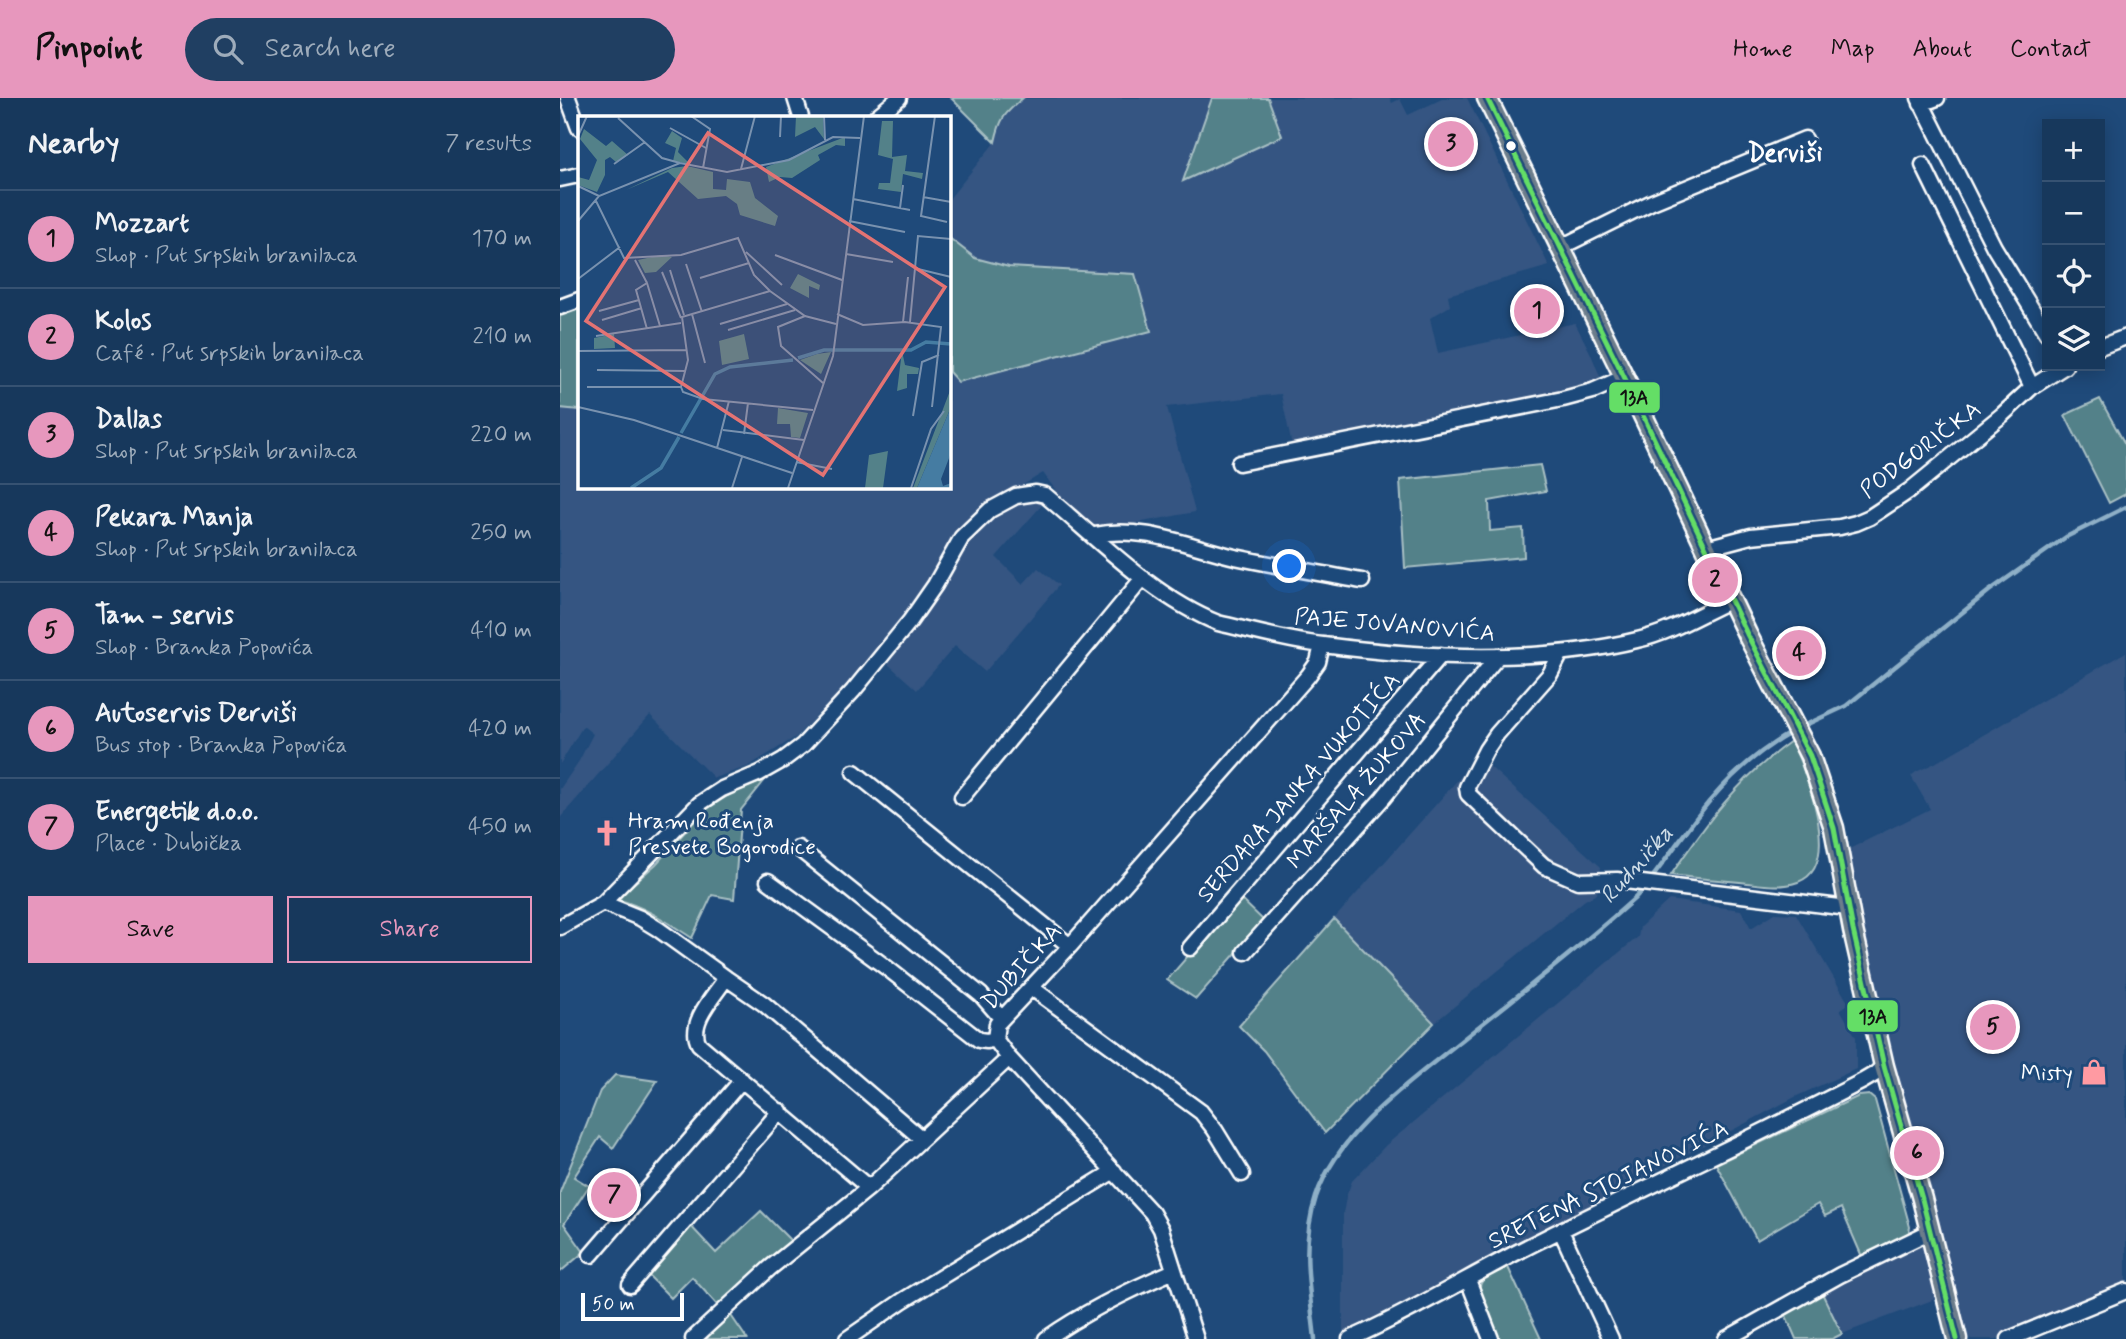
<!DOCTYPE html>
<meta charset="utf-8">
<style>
:root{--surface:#17385c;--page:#203f62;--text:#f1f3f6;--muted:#9eacbb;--line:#365272;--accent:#e797bd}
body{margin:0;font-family:Mynerve,sans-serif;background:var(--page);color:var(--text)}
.controls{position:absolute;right:21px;top:21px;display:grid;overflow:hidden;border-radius:0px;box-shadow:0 4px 18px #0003}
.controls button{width:63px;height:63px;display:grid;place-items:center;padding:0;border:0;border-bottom:2px solid var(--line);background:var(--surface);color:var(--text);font:35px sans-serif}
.scale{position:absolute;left:21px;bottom:18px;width:103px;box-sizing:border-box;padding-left:7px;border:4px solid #fff;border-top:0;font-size:19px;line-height:24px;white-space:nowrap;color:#fff;-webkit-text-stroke:5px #1f4a7a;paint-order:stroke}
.you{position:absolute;left:730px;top:469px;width:24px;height:24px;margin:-18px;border:5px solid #fff;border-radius:50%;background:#1a73e8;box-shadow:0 0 0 10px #1a73e833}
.badge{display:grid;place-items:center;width:46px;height:46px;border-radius:50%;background:var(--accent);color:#111;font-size:23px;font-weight:700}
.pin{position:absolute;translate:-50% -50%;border:4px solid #fff;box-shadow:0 2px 7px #0006}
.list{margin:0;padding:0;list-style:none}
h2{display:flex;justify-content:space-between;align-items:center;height:91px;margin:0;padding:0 28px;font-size:30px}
h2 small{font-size:23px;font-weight:400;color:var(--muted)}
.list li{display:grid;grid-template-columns:46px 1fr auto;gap:21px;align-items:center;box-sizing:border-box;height:98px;padding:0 28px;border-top:2px solid var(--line)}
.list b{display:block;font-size:26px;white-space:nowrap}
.list p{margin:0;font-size:23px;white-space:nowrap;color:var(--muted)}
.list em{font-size:23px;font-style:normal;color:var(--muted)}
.actions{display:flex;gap:14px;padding:21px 28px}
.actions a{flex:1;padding:16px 0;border:2px solid var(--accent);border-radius:0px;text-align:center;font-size:24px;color:var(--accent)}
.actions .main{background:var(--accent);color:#111}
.icon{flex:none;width:38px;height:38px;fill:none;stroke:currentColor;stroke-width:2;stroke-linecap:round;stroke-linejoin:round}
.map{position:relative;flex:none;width:1566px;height:1241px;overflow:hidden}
header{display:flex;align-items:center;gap:42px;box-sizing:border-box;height:98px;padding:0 35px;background:var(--accent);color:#111}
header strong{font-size:33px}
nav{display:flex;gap:38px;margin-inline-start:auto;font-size:24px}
.search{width:490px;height:63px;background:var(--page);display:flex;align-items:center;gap:18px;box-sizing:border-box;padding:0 24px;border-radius:38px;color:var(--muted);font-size:26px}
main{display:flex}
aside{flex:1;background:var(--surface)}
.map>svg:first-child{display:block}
</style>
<header>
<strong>Pinpoint</strong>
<div class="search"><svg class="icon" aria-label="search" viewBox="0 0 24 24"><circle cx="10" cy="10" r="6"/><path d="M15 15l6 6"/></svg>Search here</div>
<nav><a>Home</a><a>Map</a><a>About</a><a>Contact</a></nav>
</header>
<main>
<aside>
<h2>Nearby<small>7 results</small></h2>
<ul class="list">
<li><span class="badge">1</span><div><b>Mozzart</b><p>Shop · Put srpskih branilaca</p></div><em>170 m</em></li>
<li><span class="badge">2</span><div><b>Kolos</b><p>Café · Put srpskih branilaca</p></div><em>210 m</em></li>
<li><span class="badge">3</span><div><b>Dallas</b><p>Shop · Put srpskih branilaca</p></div><em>220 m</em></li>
<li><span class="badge">4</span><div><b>Pekara Manja</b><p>Shop · Put srpskih branilaca</p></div><em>250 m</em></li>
<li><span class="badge">5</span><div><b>Tam - servis</b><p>Shop · Branka Popovića</p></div><em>410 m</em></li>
<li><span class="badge">6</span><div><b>Autoservis Derviši</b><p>Bus stop · Branka Popovića</p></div><em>420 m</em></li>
<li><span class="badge">7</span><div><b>Energetik d.o.o.</b><p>Place · Dubička</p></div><em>450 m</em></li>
</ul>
<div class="actions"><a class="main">Save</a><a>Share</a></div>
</aside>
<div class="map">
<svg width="1566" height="1241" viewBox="0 0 1566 1241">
<rect width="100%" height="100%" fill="#1f4a7a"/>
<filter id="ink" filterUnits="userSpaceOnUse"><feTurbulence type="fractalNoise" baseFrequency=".0143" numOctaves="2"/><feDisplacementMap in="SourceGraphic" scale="14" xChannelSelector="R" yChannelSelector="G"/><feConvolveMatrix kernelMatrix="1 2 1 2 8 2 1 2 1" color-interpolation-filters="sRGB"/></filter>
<g filter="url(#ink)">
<path fill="#345582" d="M463,0H652L624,83L722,38L708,0H830L832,5L840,1L848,17L884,0H907L989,168L888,197L890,208L870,220L878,255L1015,225L1030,254L1042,283L1023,291L732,348L721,296L607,309L635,414L535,433L497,394L483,375L425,410L315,557L236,639L187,669L154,680L90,617L0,720V691L19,663L33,636L23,628L0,666V310L19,312V388H388L389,274L399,284L575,176L449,169L415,160L389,139V101L435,44L438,27L444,17Z
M477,402L486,405L482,407L436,459L463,486L478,470L499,487L425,574L395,548L357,592L328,566L354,530L407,443L432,417L456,404Z
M1566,554V1188L1437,1241H1411L1408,1238L1390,1176L1349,1014L1332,963L1285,753L1370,711L1351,678L1356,674L1375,665Z
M917,657L1041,769L1037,796L1025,802L874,925L774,821L911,667Z
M1109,802L1181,812L1191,830L1215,815L1236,816L1289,906L1280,911L1296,939V971L1235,999L783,1238V1116L786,1099L792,1083L826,1047L1078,839L1080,829Z
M1363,1144L1367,1155L1375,1201L1282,1236L1260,1191Z"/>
<path fill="#538189" stroke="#a9c0c4" stroke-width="2" d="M391,0H463C445,15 440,20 435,44Z
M652,0H708L722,38L623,83Z
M388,139L415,160L449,169L575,176L591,233L398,284L389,274Z
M19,210V312L0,310V215Z
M1540,301L1566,348V396L1549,405L1505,317Z
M980,367L986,393L929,403L930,433L963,430L964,459L845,470L840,382Z
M1231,643C1245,671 1284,768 1238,784C1220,791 1199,786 1180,784C1157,782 1134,780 1111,777C1147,724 1178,681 1231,643Z
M205,682L181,712L174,801L152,797L132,840C106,823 86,809 56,801L96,766L148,708L175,694Z
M679,799L704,823L636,901L607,882Z
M774,821L874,925L765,1035L704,953L679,928Z
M55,977L97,983L53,1050L40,1039L14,1079L29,1088L4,1126L24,1154L0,1174V1094L40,993Z
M1309,997L1315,1002L1350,1129L1348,1137L1303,1161L1281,1110L1265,1118L1258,1106L1197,1142L1156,1066L1299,998Z
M201,1113L233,1145L159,1209L132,1179L111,1200L85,1174L128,1125L156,1155Z
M947,1167L981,1241H936L919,1194C919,1178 934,1174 947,1167Z
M1260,1191L1282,1236L1272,1241H1236L1223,1211Z
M170,1216L187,1241H143Z"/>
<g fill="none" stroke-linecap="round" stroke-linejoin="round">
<path stroke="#8fb0c7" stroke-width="4.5" d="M1239,630L1286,608L1429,493L1506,439L1566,409
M755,1241C750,1193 740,1147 756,1099C778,1032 854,981 907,938C963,893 1021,849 1075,800C1094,780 1108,757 1125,735C1154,694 1187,659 1232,634"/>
<g stroke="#fff" stroke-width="19">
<path id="minor" d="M8,0L19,30
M235,0L241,19
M1359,0L1434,149L1487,236
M1361,6L1377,0
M316,19L339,0
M1363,67L1472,289
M0,81L19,77
M1001,149L1092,104L1245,41
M0,209L19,202
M1540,249L1566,239
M679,365L1003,301L1033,293L1065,279
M534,437C583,427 628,448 675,459C717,468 760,475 802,483
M1146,450L1191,438L1280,429L1296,425L1310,419L1349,393L1442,317L1472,289L1505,268
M1001,555L990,576L937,636L926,652L907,689L908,696L984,768L1018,783L1057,782L1288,810
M294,674L510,848
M402,699L583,480
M238,750L421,897L441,920
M208,783L327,870L419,942L427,943L435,941
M43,805L80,820L98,831L166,880
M0,829L43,805L139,706L162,691L200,675L223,662L243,647L293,593L350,523L375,487L402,439L430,412L456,398L476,395L485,397C539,442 593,499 658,525C693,533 728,543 763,547C863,560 979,566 1077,542C1110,535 1140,516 1171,502
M630,850L881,557
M685,854L823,700L938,558
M472,890L641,1014L655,1032L682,1076
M309,1090L139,946C127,925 155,897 166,880L204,906L362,1041
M1001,1133L1051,1241
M31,1157L182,982
M908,1182L931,1241
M70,1187L220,1013
M133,1241L210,1170L309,1090L449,960
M287,1241L342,1203L554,1073
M486,1241C526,1213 569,1192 614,1173
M636,1241L601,1131L592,1115L449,960L435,941L437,926L510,848L748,578L758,564L762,547
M790,1241C856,1212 918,1173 983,1141C1089,1088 1197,1038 1303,983L1315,976L1324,968
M1166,1241L1280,1177L1369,1134
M1449,1241L1566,1193"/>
</g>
<g stroke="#fff" stroke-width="23">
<path id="major" d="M927,0L1078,307L1187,536L1250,658L1274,730L1293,832L1324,968L1362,1101L1397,1241"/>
</g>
<use href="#minor" stroke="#1f4a7a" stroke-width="14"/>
<use href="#major" stroke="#6c7d8b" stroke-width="18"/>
<g stroke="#1f4a7a" stroke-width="10">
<path id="bus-1" d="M927,0L1078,307L1187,536L1250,658L1274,730L1293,832L1324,968L1362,1101L1397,1241"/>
</g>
<use href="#bus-1" stroke="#64de66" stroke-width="5"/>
</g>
</g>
<defs>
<g id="church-bare" transform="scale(2.1)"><path d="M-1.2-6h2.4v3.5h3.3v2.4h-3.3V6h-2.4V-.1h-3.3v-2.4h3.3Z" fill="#ff9aa2" stroke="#1f4a7a" stroke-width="2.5" paint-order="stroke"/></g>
<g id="shop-bare" transform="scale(2.1)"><path d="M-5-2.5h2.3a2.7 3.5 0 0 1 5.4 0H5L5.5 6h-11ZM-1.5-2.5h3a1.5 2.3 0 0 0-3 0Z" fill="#ff9aa2" stroke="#1f4a7a" stroke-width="2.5" paint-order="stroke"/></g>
</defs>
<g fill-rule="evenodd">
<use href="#church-bare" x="47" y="735"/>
<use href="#shop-bare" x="1534" y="974"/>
</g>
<circle fill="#fff" stroke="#1f4a7a" stroke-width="2.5" cx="951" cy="48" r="6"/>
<g text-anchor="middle" stroke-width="6" stroke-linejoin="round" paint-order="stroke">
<g font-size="23" fill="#fff" stroke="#1f4a7a">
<text transform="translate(1360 351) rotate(-37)" y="8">PODGORIČKA</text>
<text transform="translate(835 526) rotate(5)" y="8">PAJE JOVANOVIĆA</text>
<text transform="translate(738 689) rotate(-49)" y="8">SERDARA JANKA VUKOTIĆA</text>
<text transform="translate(796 692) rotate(-49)" y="8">MARŠALA ŽUKOVA</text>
<text transform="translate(461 868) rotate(-48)" y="8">DUBIČKA</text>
<text transform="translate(1048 1086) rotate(-26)" y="8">SRETENA STOJANOVIĆA</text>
</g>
<g font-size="23" fill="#fff" stroke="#1f4a7a" text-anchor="start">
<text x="68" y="730">Hram Rođenja<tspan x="68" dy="26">Presvete Bogorodice</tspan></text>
<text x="1513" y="982" text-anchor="end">Misty</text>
</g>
<g font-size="24" font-style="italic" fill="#d0dee8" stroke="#1f4a7a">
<text transform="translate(1076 766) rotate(-48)" y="8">Rudnička</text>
</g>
<g font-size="26" font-weight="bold" fill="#fff" stroke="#1f4a7a">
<text x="1225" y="63">Derviši</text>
</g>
</g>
<g transform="translate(18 18)">
<rect width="373" height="373" fill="#1f4a7a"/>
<path d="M218,0H245L246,23L237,11L217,21ZM304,5H315L314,41L329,39L327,55L345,57L344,63L325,58L323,76L300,73L301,67H312L315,43L300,39ZM6,13L28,30L34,25L50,39L38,46L32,41L27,44V59L19,76L0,69V61L11,64L19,44L2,23ZM94,15L104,22L100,36L112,48L95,45L98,32L87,27ZM267,21V30L258,29L240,39L242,44L214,62L202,61L191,66L188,51ZM109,50L135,56V73L148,74L149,63L172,66L177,82L200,100L197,110L162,99L159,88L148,80L120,83L90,56L48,74L94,52ZM83,139L94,141L78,156L67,157L60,144ZM220,158L242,169L241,174L231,170V182L212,172ZM36,218L37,232L16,233V222ZM166,218L171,243L144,249L141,225ZM324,235L327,249L341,252L340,258H329V272L319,275ZM253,236L243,258L222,244L239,238ZM373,272V291L339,372H335ZM200,292L230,297L222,322L213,321L212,308H199ZM310,335L305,372H287L291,339Z" fill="#538189"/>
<path d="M373,291V337L363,363L365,370L373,367V372H339Z" fill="#457ca2"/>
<path fill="none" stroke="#457ca2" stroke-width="3.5" d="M220,242L246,234H333L348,226L373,228M103,317L137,258L152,251L215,244M53,372L83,352L101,321"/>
<path fill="none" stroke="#7992af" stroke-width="2" d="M113,0L132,13L125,52M246,0L247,24M357,0L343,100L369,106M40,2L84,42L102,47M92,12L128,32M0,20L9,0M202,21L203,0M36,48L67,26M163,53L177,0M0,70L21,80M345,81L373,86M275,83L332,94M18,85L46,142L103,139L160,122L176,159L192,175L227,200L258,208M322,92L325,69M0,105L21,80L102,47L149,56L211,44L255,21L282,22M271,105L327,116M168,136L204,169M268,138L315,146M197,139L264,164M57,144L69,167M108,148L124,196M336,152L373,161M92,154L106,199M84,156L103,202M122,162L171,147M0,163L42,131M21,195L61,184M114,198L127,247M259,198L285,209L327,206L363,211L354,291M227,200L200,211L203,230L245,267M24,204L64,192M325,206L330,161M332,206L340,120L373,123M142,208L209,188M69,213L58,174L69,167L82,210M150,214L217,194M18,220L103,207M0,235L108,234M19,254L108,255M9,271H103M103,271L110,244L104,201L192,175M103,271L105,276L125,283L235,294M0,291L56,304L214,357M335,300L344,246L361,239M145,314L226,324M166,318L170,287M139,332L151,285M218,346L254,353M154,372L164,341M210,372L255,240L286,0M333,372L353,313L366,295"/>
<path fill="#e47373" fill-opacity="0.15" stroke="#e47373" stroke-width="3.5" d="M130,17L367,171L245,359L8,205Z"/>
<rect width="373" height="373" fill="none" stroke="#fff" stroke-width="3.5"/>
</g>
<g stroke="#1f4a7a" stroke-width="2.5">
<rect x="1048" y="283" width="53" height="33" rx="7" fill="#64de66"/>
<rect x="1286" y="901" width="53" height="34" rx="7" fill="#64de66"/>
</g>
<g font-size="19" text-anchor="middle" font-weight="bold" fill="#111">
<text x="1074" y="306">13A</text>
<text x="1313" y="925">13A</text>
</g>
</svg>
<div class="controls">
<button>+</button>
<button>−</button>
<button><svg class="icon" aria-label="locate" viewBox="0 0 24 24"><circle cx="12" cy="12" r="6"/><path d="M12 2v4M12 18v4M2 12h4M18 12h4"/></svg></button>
<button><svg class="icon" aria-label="layers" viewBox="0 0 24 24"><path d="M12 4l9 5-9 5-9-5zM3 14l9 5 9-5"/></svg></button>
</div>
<div class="scale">50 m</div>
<div class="you"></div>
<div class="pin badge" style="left:977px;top:213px">1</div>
<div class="pin badge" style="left:1155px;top:482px">2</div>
<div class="pin badge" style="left:891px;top:46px">3</div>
<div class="pin badge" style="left:1239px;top:555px">4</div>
<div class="pin badge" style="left:1433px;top:929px">5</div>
<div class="pin badge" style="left:1357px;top:1055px">6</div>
<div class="pin badge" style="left:54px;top:1097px">7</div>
</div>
</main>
